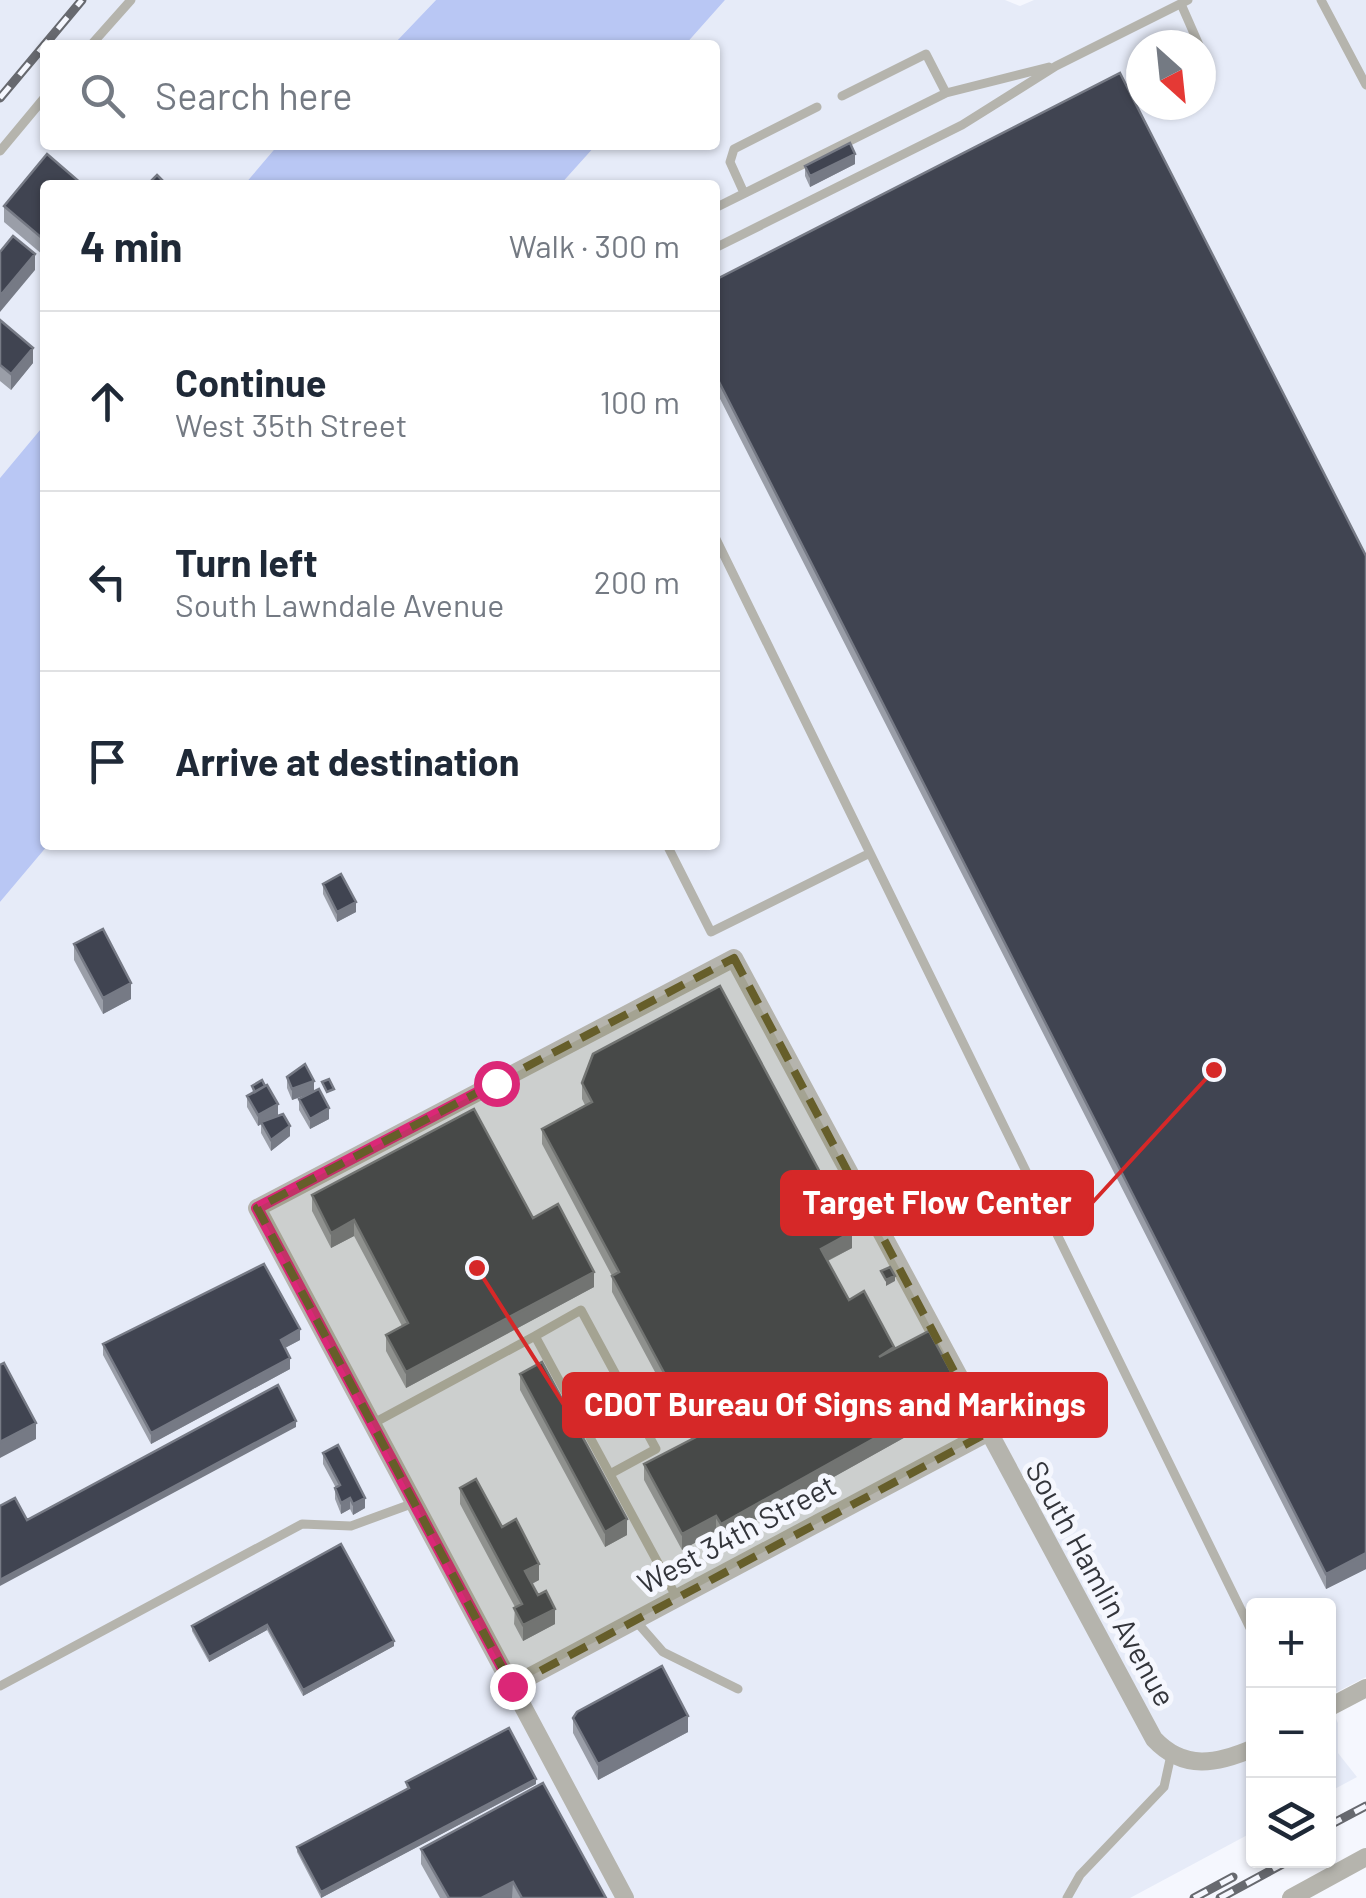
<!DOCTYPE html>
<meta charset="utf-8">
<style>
:root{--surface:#fff;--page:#f6f6f7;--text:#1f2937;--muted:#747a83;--line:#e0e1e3}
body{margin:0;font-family:Barlow,sans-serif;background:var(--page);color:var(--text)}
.controls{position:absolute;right:30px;bottom:30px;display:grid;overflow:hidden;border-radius:10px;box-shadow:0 2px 8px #0004}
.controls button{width:90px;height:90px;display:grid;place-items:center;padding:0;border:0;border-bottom:2px solid var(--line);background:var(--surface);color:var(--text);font:50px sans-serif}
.compass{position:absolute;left:1126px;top:30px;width:90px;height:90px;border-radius:50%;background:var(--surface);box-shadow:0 2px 8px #0004;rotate:153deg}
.stop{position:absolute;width:30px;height:30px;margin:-22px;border:8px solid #db2777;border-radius:50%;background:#fff}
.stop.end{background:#db2777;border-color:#fff;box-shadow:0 2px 10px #0008}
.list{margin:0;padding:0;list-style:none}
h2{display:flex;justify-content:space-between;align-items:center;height:130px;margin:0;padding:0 40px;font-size:42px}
h2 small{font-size:32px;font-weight:400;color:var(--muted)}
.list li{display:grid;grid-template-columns:65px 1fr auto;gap:30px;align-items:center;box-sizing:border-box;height:180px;padding:0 40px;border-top:2px solid var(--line)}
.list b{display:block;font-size:38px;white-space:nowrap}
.list p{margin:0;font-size:32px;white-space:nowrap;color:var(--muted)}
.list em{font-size:32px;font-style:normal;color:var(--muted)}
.icon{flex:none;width:55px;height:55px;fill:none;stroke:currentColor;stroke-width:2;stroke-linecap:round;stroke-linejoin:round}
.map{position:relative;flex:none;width:1366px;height:1898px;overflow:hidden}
.search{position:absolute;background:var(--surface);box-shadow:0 2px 8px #0004;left:40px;top:40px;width:680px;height:110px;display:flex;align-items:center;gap:25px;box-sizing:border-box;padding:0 35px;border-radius:10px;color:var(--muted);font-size:38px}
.panel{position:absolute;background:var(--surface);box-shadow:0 2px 8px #0004;left:40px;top:180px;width:680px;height:670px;border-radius:10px}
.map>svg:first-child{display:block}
</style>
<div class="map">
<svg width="1366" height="1898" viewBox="0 0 1366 1898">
<rect width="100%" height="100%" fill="#f5f7fe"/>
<path fill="#e6ebf8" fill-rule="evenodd" d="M0,0H436L393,45H45V145H278L244,185H45V424L0,478Z
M725,0H1005L1020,6L1034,0H1366V1677L1329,1696L1328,1606H1254L1253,1832L1130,1898H0V902L48,845H715V185H560L596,145H715V45H685ZM1141,45H1201V105H1141Z
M1328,1702L1338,1723V1753L1357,1777L1329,1792Z"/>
<path fill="#b9c7f4" d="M436,0H725L685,45H393Z
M278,145H596L560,185H244Z
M45,424L48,845L0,902V478Z"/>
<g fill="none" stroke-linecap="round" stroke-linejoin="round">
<path stroke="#b5b4ad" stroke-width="9" d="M1321,0L1366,85
M1181,4L1199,45
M91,45L131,0
M842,96L926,54L946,93
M0,151L45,97
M744,193L730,162L734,149L817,107
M715,208L946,93L1049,67
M715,248L962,125L1056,66L1188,0
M715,537L1251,1630
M667,845L711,932L870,853
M535,1336L581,1310L656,1449L610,1474
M372,1424L535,1336L677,1598
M635,1620L663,1652L738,1689
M0,1686L302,1524L351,1526L414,1503
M1067,1898L1080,1875L1164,1787L1171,1755"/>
<path stroke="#b5b4ad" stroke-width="18" d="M512,1686L987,1433
M1328,1708L1366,1688
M625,1898L257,1208L734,958L1154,1739C1184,1771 1217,1764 1254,1748
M1291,1898L1366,1857"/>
<g stroke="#67696f" stroke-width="9">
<path id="rail" d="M0,98L82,0
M1328,1826L1366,1806
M1194,1898L1233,1877
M1220,1898L1290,1860"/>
</g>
<use href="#rail" stroke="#f5f7fe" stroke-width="5" stroke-dasharray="15" stroke-linecap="butt"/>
</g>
<path fill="#9a9ea8" d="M855,164L810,187L805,176V166Z
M45,185V252L43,255L4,222V206Z
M715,280L1366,556V1569L1326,1589L715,389Z
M0,320L33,363L11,390L0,381Z
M323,884L356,912L337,922L323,894Z
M74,944L131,999L103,1014L74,960Z
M287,1077L314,1091L329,1119L310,1129L299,1110V1099L311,1093L292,1100L287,1088Z
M582,1083L852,1248L828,1261L849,1300L894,1350L961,1406L721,1540L716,1531L682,1550L644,1480V1464L691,1439L612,1292V1276L542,1144V1129L585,1105L582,1099Z
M252,1086L278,1115L270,1119L290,1136L271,1151L261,1133V1124L258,1126L247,1107V1096L253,1093Z
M312,1195L533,1218L594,1287L406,1388L386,1351V1335L402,1326L354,1236L331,1248L312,1211Z
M300,1340L285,1348L290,1369L151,1444L103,1355V1344Z
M520,1374L627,1535L605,1547L520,1390Z
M323,1453L365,1508L353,1515L350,1509L341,1514L335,1499V1488H336L323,1464Z
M460,1488L502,1527L539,1580L532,1584L555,1624L523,1641L514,1624L515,1607L460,1504Z
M341,1544L394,1646L303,1696L267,1630L209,1662L192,1631V1626Z
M573,1718L688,1732L598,1780L573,1733Z
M406,1782L536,1784L321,1898L297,1852V1847L407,1789Z
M421,1849L606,1898H440L421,1864Z"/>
<path fill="#767a85" d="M855,154V164L810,187V176Z
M45,236V252L43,255V239Z
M35,254V270L0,312V296Z
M33,348V363L11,390V374Z
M356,902V912L337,922V912Z
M131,983V999L103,1014V998Z
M314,1081V1092L292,1100V1089Z
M278,1104V1115L258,1126V1115Z
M329,1108V1119L310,1129V1119Z
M290,1126V1136L271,1151V1140Z
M354,1220V1236L331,1248V1233Z
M852,1232V1248L821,1264V1249Z
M594,1272V1287L406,1388V1372Z
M895,1276V1281L886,1286V1280Z
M300,1329V1340L281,1350V1340Z
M290,1358V1369L151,1444V1433Z
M961,1390V1406L721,1540V1524Z
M296,1421V1427L0,1586V1580Z
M36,1423V1439L0,1458V1442Z
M350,1498V1509L341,1514V1503Z
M365,1498V1508L353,1515V1504Z
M716,1516V1531L682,1550V1534Z
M627,1519V1535L605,1547V1532Z
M1366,1553V1569L1326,1589V1574Z
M539,1564V1580L525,1587V1571Z
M555,1609V1624L523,1641V1625Z
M267,1625V1630L209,1662V1657Z
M394,1641V1646L303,1696V1690Z
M688,1716V1732L598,1780V1764Z
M536,1779V1784L321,1898V1892Z
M513,1882L512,1898H481Z"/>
<path fill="#404451" stroke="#767a85" stroke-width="2.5" d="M1120,73L1366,556V1553L1326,1574L715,374V280Z
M850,143L855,154L810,176L805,166Z
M47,154L83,185H45V236L43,239L4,206Z
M157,175L167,185H147Z
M13,236L35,254L0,296V252Z
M0,320L33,348L11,374L0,365Z
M341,874L356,902L337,912L323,884Z
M103,929L131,983L103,998L74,944Z
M720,986L852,1232L821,1249L849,1300L864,1291L894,1347L879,1357L929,1331L961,1390L721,1524L716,1516L682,1534L644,1464L698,1436L612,1276L619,1272L542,1129L592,1102L582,1083L593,1054Z
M305,1064L314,1081L292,1089L287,1077Z
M329,1079L334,1089L327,1092L322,1082Z
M262,1080L265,1086L255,1092L252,1086Z
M267,1085L278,1104L258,1115L247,1096Z
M319,1089L329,1108L310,1119L299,1099Z
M474,1109L533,1218L558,1204L594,1272L406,1372L386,1335L408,1323L354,1220L331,1233L312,1195Z
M283,1114L290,1126L271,1140L261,1122Z
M264,1264L300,1329L281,1340L290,1358L151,1433L103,1344Z
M890,1267L895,1276L886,1280L881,1271Z
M542,1362L627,1519L605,1532L520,1374Z
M4,1363L36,1423L0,1442V1365Z
M278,1385L296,1421L0,1580V1506L15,1498L27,1520Z
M338,1445L365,1498L353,1504L350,1498L341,1503L335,1488L340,1485L323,1453Z
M476,1479L502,1527L516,1519L539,1564L525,1571L538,1595L546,1591L555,1609L523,1625L514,1608L522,1604L460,1488Z
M341,1544L394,1641L303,1690L267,1625L209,1657L192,1626Z
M662,1666L688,1716L598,1764L573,1718L577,1712Z
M509,1728L536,1779L321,1892L297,1847L409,1788L406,1782Z
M543,1783L606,1898H522L513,1882L481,1898H449L421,1849Z"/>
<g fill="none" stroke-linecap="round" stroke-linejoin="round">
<path stroke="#db2777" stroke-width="12" d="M496,1083L257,1208L512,1686"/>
</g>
<path fill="#665e2a" fill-opacity="0.2" stroke="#665e2a" stroke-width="8" stroke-dasharray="20 12" stroke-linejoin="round" d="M734,958L987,1433L512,1686L257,1208Z"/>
<g text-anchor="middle" stroke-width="10" stroke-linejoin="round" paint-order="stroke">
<g font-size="30" fill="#33353b" stroke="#f5f7fe">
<text transform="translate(737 1535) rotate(-28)" y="10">West 34th Street</text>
<text transform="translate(1100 1584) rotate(61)" y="10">South Hamlin Avenue</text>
</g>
</g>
<path fill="none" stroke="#d62828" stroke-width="4" d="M1214 1070L1092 1203M477 1268L564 1405"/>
<g fill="#d62828" stroke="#f5f7fe" stroke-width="4">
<circle cx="1214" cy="1070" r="10"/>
<circle cx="477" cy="1268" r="10"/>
</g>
<g fill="#d62828" stroke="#d62828" stroke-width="4">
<rect x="782" y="1172" width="310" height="62" rx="10"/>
<rect x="564" y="1374" width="542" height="62" rx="10"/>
</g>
<g font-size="32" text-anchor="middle" font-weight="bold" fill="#fff">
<text x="937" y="1214">Target Flow Center</text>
<text x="835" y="1416">CDOT Bureau Of Signs and Markings</text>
</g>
</svg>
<div class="controls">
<button>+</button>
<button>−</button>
<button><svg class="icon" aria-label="layers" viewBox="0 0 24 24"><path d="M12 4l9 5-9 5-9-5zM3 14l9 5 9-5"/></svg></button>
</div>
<svg class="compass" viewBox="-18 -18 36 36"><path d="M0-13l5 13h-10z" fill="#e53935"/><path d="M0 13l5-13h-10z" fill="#747a83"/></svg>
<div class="stop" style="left:496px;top:1083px"></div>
<div class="stop end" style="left:512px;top:1686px"></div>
<div class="search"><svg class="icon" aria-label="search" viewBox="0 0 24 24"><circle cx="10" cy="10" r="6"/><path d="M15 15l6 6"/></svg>Search here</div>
<section class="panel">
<h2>4 min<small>Walk · 300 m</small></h2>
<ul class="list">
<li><svg class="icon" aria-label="ahead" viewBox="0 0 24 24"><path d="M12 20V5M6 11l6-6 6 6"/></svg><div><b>Continue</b><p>West 35th Street</p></div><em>100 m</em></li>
<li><svg class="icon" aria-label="left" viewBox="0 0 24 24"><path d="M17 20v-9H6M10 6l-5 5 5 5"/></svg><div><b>Turn left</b><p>South Lawndale Avenue</p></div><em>200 m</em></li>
<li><svg class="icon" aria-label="arrive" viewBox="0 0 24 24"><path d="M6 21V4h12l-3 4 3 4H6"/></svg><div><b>Arrive at destination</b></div></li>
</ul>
</section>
</div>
